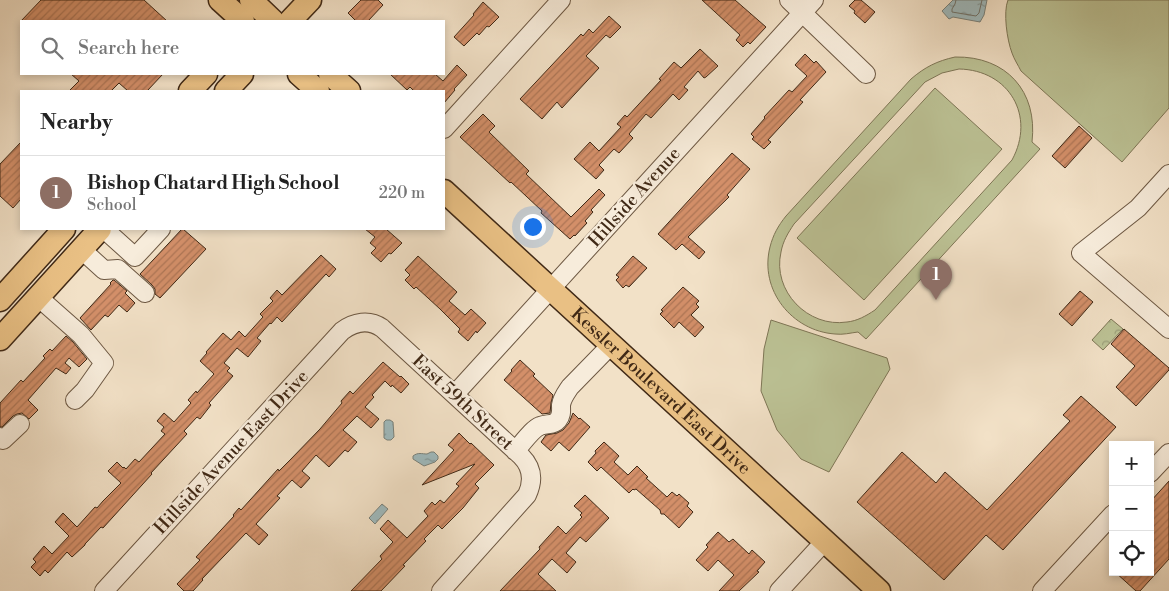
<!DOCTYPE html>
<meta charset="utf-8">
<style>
:root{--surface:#fff;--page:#f6f6f6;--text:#222;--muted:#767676;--line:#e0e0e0;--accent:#0b8043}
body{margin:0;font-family:"Libre Bodoni",serif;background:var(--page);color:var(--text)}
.controls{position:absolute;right:15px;bottom:15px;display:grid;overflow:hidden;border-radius:0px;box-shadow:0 2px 8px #0003}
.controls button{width:45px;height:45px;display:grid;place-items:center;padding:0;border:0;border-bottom:1px solid var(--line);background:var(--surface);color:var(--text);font:25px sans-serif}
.you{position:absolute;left:532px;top:226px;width:18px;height:18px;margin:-12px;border:4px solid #fff;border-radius:50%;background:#1a73e8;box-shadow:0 0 0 8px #1a73e833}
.badge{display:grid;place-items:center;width:32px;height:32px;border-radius:50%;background:var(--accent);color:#fff;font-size:16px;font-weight:700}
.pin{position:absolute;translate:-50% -41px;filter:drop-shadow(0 1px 2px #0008)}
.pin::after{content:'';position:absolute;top:26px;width:18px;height:15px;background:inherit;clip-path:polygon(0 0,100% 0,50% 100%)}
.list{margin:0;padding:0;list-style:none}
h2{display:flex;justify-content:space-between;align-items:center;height:65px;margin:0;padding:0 20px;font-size:21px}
h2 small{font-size:16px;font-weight:400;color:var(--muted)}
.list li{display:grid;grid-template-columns:32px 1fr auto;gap:15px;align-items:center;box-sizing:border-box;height:75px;padding:0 20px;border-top:1px solid var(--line)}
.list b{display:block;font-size:19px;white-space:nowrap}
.list p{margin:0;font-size:16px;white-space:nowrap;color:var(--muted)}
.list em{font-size:16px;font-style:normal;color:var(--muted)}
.icon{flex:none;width:28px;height:28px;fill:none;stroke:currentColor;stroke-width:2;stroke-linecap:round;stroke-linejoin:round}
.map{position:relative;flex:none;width:1169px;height:591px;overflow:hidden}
.search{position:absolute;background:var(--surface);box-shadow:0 2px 8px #0003;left:20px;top:20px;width:425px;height:55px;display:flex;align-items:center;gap:12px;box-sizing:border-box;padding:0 18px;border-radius:0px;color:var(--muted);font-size:19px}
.panel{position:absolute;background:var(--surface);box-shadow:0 2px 8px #0003;left:20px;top:90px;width:425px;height:140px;border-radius:0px}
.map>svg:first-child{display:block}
</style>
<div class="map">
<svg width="1169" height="591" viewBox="0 0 1169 591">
<defs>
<pattern id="forest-crowns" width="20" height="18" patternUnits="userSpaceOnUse" patternTransform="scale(1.25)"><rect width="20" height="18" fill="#bcc295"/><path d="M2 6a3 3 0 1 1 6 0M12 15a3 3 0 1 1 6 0" fill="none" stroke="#9a9e79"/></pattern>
<pattern id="water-ripples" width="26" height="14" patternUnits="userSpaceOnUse" patternTransform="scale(1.25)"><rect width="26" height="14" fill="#9fbbbf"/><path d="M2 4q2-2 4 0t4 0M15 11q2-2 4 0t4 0" fill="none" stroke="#83989a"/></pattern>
<pattern id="building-hatch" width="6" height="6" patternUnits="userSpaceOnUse" patternTransform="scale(1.25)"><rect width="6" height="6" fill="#d38f69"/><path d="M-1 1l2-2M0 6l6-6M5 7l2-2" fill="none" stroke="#ad7555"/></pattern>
</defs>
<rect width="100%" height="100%" fill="#f2e1c7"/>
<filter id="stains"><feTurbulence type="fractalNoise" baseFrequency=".004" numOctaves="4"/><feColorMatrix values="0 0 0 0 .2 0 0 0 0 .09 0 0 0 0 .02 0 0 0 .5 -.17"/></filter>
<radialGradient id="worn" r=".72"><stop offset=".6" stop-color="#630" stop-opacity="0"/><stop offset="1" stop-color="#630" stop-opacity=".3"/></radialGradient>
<path fill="url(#forest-crowns)" stroke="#7e7656" d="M1111,319L1123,329L1103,350L1092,340Z"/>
<path fill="#bcc295" stroke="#7e7656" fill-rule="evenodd" d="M1008,0H1169V108L1122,162L1021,71C1018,65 1014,59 1012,53C1007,40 1003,12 1008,0Z
M955,57C1006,56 1038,91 1032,142L1040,149L866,339L858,332C850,333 843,335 835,334C792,331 759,290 770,247C773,235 778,226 786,216L911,79C925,67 937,61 955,57ZM959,69C1009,70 1036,116 1012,160L875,310C866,316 857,321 847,322C808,328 772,291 781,252C783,241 788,233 794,224L925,82L942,73Z
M935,88L1002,149L864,300L797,238Z
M771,320L887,358L890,369L829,472L801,459L777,430L761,391L764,349Z"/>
<path fill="url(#water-ripples)" stroke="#79817b" d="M953,0H987L984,15L980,22L953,17L949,19L942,11Z
M386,420H390L393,422L394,437L391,440H387L384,438V422Z
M431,452H434L438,456V459L435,462L424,466L413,459V456C418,452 422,454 427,454Z
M382,504L388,509L375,524L369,518Z"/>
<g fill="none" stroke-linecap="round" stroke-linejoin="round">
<path stroke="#70726a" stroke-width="1" d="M956,0L955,4L952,9V12L976,16L979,13L982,0"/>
</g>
<path fill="url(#building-hatch)" stroke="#402916" d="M41,0H144L167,21H21Z
M361,0H378L383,5L368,21H356L348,13Z
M702,0H735L766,27L750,44L748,42L743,47L736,40L740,35Z
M855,0H861L875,12L865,23L854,13L855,11L849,6Z
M483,2L499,17L489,27L487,26L479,35L477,33L464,46L454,37L474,15L473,14Z
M609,16L621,27L610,38L606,35L586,56L599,68L562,108L557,102L542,119L520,99L581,34L583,36L589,29L593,33Z
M700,49L718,66L706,77L704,78L698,71L684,87L688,90L679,100L673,94L651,118L646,114L629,134L633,138L619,153L614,149L599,165L604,170L596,179L574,159L590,142L599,151L621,127L617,124L625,115L627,117L661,80L659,79L674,62L681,68Z
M805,54L814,63L816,61L826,72L800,100L803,102L768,140L771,142L764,149L752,139L754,137L751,134L765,118L764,117L789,90L792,92L807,76L795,65Z
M457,65L467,75L454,89L455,90L444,103V91H414L410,87L407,90L390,74H435L443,81Z
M71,74H163L147,91H128L119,83L111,91H69L79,81Z
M483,114L495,126L489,132L529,171L526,174L571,217L599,189L605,195L591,210L593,212L585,221L587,223L575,236L574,235L570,239L541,213L542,211L511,182L510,183L460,137Z
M1079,126L1092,138L1065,168L1052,156Z
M21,142V199L13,208L0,196V164Z
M732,153L750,169L727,195L729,197L688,237L705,252L699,259L682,244L676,250L658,234Z
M182,229H183L206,249L160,298L155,294V289L152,285L140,274Z
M365,229H386L402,243L391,254L389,253L381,262L371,253L376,248L370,243L375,237Z
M321,255L336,269L329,277L326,274L282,322L277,317L271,324L270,323L257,338L261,341L248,357L237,348L224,363L230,368L227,371L233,376L209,403L211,405L200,419L197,417L184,431L187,434L151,473L152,474L103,528L101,527L85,544V545L72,557L67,552L48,573L45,570L40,576L31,567L36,562L33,559L44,546L52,554L69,536L55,522L63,513L77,527L95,507L97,508L103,501L121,483L108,471L117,462L123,468L124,467L126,469L135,459L139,462L165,434L161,431L164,427L157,421L164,413L174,422L191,403L188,400L196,391L197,393L214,374L200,361L207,353L206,352L223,333L231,340L239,331L245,337L263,317L260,314L273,301L270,298L277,290L282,295Z
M418,256L457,292L449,301L465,315L471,309L486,323L477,333L476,331L468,341L458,332L460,329L440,309L416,287L414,289L405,280L410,275L405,270Z
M633,256L647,268L629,287L626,285L623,288L616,280L619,277L616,275Z
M113,280H114L127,291L125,293L135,303L127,312L119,305L108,317L105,315L91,330L80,318L111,284L110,283Z
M683,287L699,301L696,304L699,307L691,315L704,327L695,337L679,322L674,328L660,314L663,311L661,310Z
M1080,291L1093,302L1072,326L1059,314Z
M1124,329L1169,368V370L1136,406L1116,387L1135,366L1111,344Z
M66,336L73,342L87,359L79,367L69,358L65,363L71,368L66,374L56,368L28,400L38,410L29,419L22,413L17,414L13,416L2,427H0V403L21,380L23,382L45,358L43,356L50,349L52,351Z
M520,360L535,374L533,376L553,395L551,403L550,413L542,414L504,380L512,371L511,370Z
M383,362L400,377L401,376L409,384L401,393L392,385L391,387L385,381L372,395L374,397L365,407L379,419L371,428L357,416L343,430L357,442L348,452L345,450L329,467L316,455L302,471L310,478L301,488L292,480L277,496L280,498L256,524L268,535L259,545L246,533L202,579L203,580L193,591H184L177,584L200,560L196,557L234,516L233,515L239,508L241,510L278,469L279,471L290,460L320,429L342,403L341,401L350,391L353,394Z
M1081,396L1116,427L1003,550L986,535L944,580L857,502L902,452L936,483L945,472L987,510L1070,421L1063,415Z
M573,413L579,419L580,418L590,427L569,451L559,442L551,451L541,442L546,435L557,433L563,430L569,423Z
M459,433L470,444L471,443L494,465L475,484L479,488L463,508L442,529L438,525L424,539L426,541L403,565L405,566L381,591H351L382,559L380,556L393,542L380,529L388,520L407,538L428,516L424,511L432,502L435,505L440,500L444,503L459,486L456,484L475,464L422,485L454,450L448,445Z
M604,442L619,456L614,462L628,475L637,466L648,477L646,478L667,497L672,492L677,496L679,494L689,503L687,506L693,512L679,528L664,514H661L660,510L636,489L634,490L633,489L629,493L601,467L597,471L588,462L596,453L595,451Z
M1169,481V559L1140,591H1136L1115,572H1150V502Z
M585,495L609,518L586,542L580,537L566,553L576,562L567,573L552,559L538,574L556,591H500L540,549L539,547L558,526L566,534L582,517L580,515L582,513L574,506Z
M718,532L729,542L733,539L749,554L752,550L765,562L757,571L759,572L739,591H719L734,575L718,560L708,571L696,560L708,547L706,545Z"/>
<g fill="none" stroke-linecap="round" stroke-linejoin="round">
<g stroke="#6c5742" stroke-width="20">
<path id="minor" d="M789,0L866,74
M444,129L561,0
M1169,174L1138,208L1081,253L1169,329
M104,229L135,257L161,229
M82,250L104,270L118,269L145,293
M38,297L81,335L104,363L85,390L75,400
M455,394L814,0
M0,437L3,440L20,424
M515,451C522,444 532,429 540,426C547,423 553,426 558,420C562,415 561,411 561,405C562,398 566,393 570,387L611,345
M1150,473L1169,453
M104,591L342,331C354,322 369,319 382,328L521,456C532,467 534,480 527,495L441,591
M779,591L825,541
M1042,591L1113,514"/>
</g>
<g stroke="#402916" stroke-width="25">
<g id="major">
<path d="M220,0L243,21"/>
<path d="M251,0L273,21"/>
<path d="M290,21L310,0"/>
<path d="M299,74L318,91"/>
<path d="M330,74L349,91"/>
<path d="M190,91L206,74"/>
<path d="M226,91L242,74"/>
<path id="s1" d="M444,191L879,591"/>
<path d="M0,300L64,229"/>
<path d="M0,339L100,229"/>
</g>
</g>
<use href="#minor" stroke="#f7ecdb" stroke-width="18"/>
<use href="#major" stroke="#e9c084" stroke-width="22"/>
</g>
<g text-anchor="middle" stroke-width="4.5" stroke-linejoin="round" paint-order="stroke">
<g font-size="18" fill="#402916" stroke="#f7ecdb">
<text transform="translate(634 197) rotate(-48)" y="6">Hillside Avenue</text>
<text dy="6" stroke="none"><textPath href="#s1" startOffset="295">Kessler Boulevard East Drive</textPath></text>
<text transform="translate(463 402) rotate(43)" y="6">East 59th Street</text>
<text transform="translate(231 452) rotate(-47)" y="6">Hillside Avenue East Drive</text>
</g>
</g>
<rect width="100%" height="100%" filter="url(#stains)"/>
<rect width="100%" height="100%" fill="url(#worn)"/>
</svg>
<div class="controls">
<button>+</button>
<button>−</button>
<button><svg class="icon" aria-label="locate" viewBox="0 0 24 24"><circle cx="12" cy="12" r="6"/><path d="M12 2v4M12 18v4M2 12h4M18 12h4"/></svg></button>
</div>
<div class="you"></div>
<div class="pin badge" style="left:936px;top:300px;background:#8d6e63">1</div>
<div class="search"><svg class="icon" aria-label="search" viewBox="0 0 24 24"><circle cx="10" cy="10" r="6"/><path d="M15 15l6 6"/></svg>Search here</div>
<section class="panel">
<h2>Nearby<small></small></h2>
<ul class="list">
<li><span class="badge" style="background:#8d6e63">1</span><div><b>Bishop Chatard High School</b><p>School</p></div><em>220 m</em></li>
</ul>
</section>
</div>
